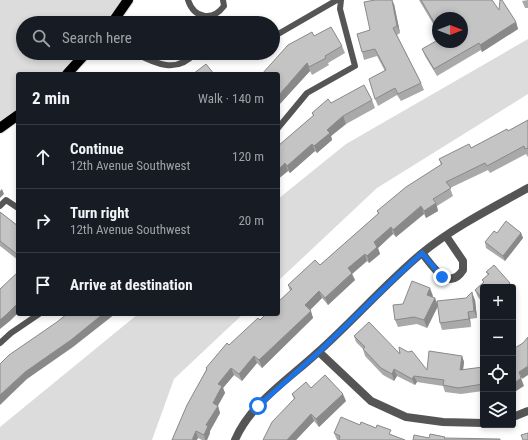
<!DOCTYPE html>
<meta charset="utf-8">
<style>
:root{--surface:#171b24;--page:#242831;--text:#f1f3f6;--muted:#9ea1a6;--line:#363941}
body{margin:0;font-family:"Roboto Condensed",sans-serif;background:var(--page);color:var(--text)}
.controls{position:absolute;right:12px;bottom:12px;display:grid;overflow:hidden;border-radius:4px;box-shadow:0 2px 6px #0003}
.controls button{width:36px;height:36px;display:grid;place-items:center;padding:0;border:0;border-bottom:1px solid var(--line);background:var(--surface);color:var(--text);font:20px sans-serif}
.compass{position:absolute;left:432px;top:12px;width:36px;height:36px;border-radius:50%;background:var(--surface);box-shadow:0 2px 6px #0003;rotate:90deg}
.stop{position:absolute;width:12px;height:12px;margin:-9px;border:3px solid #1a73e8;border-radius:50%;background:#fff}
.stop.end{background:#1a73e8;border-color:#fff;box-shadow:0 1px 4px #0008}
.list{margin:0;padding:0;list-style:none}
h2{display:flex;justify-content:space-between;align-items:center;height:52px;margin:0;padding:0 16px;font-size:17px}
h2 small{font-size:13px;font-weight:400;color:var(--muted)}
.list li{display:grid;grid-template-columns:26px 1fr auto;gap:12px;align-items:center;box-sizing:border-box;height:64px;padding:0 16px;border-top:1px solid var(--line)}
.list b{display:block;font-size:15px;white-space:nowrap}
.list p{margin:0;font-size:13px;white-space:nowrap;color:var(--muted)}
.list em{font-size:13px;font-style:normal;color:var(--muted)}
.icon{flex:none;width:22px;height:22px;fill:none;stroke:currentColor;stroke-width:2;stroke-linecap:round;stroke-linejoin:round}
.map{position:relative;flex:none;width:528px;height:440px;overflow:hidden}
.search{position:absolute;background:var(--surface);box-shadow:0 2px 6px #0003;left:16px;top:16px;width:264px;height:44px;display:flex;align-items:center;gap:10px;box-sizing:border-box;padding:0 14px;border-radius:22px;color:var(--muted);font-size:15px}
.panel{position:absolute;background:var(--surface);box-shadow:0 2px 6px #0003;left:16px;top:72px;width:264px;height:244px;border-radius:4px}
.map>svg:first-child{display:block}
</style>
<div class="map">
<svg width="528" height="440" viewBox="0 0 528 440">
<rect width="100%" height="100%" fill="#fff"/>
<path fill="#dcdcdc" d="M0,0H128L112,23H23V53H86L67,74H18V115L0,128Z
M528,39V94L377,188L278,281V199L346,144Z
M138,314H243L174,379L152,440H0V427Z"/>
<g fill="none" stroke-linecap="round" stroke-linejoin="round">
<g stroke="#dbdbdb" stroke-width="12">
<path id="primary" d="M112,23L128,0
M67,74L86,53
M0,128L18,115"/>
</g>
<path stroke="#555" stroke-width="6" d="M188,0C194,18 212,22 224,6L223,0
M273,37L337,0
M135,53C156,64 177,74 195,53
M278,128L307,93L355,66L340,9L341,0
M0,206L6,200L18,208
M0,343L11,333L39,314"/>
<path stroke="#555" stroke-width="8" d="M422,253C432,265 448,293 463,270V261L446,236
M319,352L371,401L406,417L443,422L483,423
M513,417L528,411
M235,440C250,404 289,379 317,353C353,321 385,284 422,253C454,227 492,208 528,188"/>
<use href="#primary" stroke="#000" stroke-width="10"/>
</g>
<path fill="#a9a9a9" d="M419,0H478L499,10L516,22L518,29L482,52L481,50L437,76L425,56L422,49L462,42L438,18V32Z
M528,0V8H525L522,1Z
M394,4L400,33L397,35L421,83L424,90L401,101L397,95L378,106L375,99L385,71L377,56L364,60L362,52L370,30Z
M314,36L342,46L345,53L328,63L329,65L312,75L310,71L278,106Z
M372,100L375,108L346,124L331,136L332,140L317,153L315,151L290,173L288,171L278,179V146L313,116L312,113L331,103Z
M528,120V157L526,154L490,173L488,170L450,188L453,196L437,206L438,211L426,218L424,214L396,237L393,234L378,248L380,254L369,263L367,261L352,274L355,280L328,305L322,298L310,310L313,318L262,368L257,363L242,381L234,375L223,388L225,393L218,406L220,413L210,431V433L207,440H202L198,438L172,440L206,370V368L229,345L260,320L290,291L288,285L320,265L378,214L377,211L441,165L439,159L471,148L508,131Z
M0,212L18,226V260L0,246Z
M521,233L523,238L505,261L486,248L485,242Z
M486,272L510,283L483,287V303L478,297L475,290L484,283L482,280L488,275Z
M433,296L432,297L435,298L437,304L475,300L477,318L470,319L471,327L442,330L440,323L438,306L427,328L417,324L398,327L395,320L403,304Z
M354,336L400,354L427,370L462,356L464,362L463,370L483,367V391L461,394L445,392L443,386L417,382L415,385L397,376L394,381L383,375L365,356L363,349L356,342Z
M311,388L346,401L319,427L314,421L296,440H263L294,399L292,394Z
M360,425L392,435L405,440H337L334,433Z"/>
<path fill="#898989" d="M392,0L394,4L400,33L397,26Z
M516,22L518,29L482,52L480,45Z
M307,63L310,71L278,106V96Z
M343,116L346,124L331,136L332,140L317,153L314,146L327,130Z
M312,144L315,151L290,173L287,166Z
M285,163L288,171L278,179V170Z
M2,189L4,194L0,198V191Z
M436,203L438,211L426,218L424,211Z
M421,206L424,214L396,237L393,230Z
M391,227L393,234L378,248L380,254L369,263L367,256L374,242Z
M521,233L523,238L505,261L503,256Z
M365,254L367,261L352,274L355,280L328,305L325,298L348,268Z
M510,283L512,287H505Z
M430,288L433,296L430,302L427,295Z
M319,291L322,298L308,312L305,305Z
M472,292L475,300L477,318L474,311Z
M435,298L438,306L427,328L424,320Z
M18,303V313L10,321L0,329V320Z
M311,311L313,318L262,368L259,360Z
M468,312L470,319L471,327L469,319Z
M103,314H115L73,347L27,379L0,405V395L25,372Z
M254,356L257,363L242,381L239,374Z
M462,356L464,362L462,377L460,370Z
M528,366V375L522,379L519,372Z
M231,368L234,375L223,388L225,393L215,410L213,403L218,384Z
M394,369L397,376L394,381L392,374Z
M414,376L417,382L415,385L412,379Z
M521,378L524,386L513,393V384Z
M343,394L346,401L319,427L316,419Z
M218,406L220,413L210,431V433L207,440H205L204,435L206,425Z
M311,414L314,421L296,440H287Z
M196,431L198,438L197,440H192Z"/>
<path fill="#c4c4c4" stroke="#898989" d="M375,0H392L397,26L393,28L421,83L398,94L395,88L375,99L369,79L386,70L375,49L362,52L357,34L370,30L364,2Z
M421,0H492L499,10L500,0H502L516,22L480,45L479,43L434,69L422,49L438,40V42H462V18H438V29Z
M331,27L342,46L325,56L326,58L309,67L307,63L278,96V74H262L288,45L312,32L314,36Z
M206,64L214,74H193Z
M364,85L372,100L343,116L327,130L330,133L314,146L312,144L287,166L285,163L278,170V146L314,115L312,113L328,99L331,103Z
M528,120V148L525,149L524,146L487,166L485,163L446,182L451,188L433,199L436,203L424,211L421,206L393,230L391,227L374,242L377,247L367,256L365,254L348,268L352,273L325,298L319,291L305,305L311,311L259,360L254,356L239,374L231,368L218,384L222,386L213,403L218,406L206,425L208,426L204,435L196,431L192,440H172L187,405L207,369L206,368L227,343L229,345L258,318L260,320L266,314H278V302L292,289L288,285L315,260L320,265L379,213L377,211L406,187L442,164L439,159L469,144L471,148L507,129L508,131Z
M0,212L18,226V255L0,241Z
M506,221L521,233L503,256L485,242L494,231L497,233Z
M494,265L510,283L505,287H483V299L475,290L484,282L482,280L489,274L486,272Z
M18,272V303L7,314L0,320V289Z
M412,281L430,288L427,295L435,298L424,320L414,317L395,320L393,305L403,304Z
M472,292L474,311L468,312L469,319L440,323L437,301L466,298Z
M67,314H103L71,340L25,372L0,395V364L9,355L57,322Z
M369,322L400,354L399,347L408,352L412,351L427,370L429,351L462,356L460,370L483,367V384L458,388L443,385L444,380L414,376L412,379L394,369L392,374L381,368L363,349L365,347L354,336Z
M528,337V366L519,372L521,378L513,384V349L523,343Z
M325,375L343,394L316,419L311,414L287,440H263L272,422L295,398L292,394L306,382L311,388Z
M341,417L360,425L361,422L376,428L377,425L391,430L389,434L405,440H340L339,439L340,436L334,433Z
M528,433V440H523L521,435Z
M430,434L445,437L444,438L500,439V440H413L414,435L429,438Z"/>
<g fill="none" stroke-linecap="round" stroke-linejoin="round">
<path stroke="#1a73e8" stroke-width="5" d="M258,406L319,352L396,277L422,253L442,277"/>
</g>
</svg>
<div class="controls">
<button>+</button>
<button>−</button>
<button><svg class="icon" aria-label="locate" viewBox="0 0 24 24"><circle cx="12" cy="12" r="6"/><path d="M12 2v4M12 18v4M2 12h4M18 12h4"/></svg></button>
<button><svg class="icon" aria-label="layers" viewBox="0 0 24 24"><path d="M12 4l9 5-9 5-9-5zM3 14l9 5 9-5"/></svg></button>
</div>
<svg class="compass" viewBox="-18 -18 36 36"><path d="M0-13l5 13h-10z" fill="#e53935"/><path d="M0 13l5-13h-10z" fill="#9ea1a6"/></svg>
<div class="stop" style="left:258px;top:406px"></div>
<div class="stop end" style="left:442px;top:277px"></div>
<div class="search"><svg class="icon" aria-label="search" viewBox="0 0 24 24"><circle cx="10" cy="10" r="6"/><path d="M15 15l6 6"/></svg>Search here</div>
<section class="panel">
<h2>2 min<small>Walk · 140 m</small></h2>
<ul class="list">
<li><svg class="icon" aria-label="ahead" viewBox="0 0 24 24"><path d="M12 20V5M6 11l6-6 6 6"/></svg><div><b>Continue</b><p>12th Avenue Southwest</p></div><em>120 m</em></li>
<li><svg class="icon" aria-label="right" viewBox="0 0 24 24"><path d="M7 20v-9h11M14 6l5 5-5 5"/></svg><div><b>Turn right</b><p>12th Avenue Southwest</p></div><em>20 m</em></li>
<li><svg class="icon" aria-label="arrive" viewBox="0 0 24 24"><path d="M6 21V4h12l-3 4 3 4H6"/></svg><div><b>Arrive at destination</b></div></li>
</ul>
</section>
</div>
